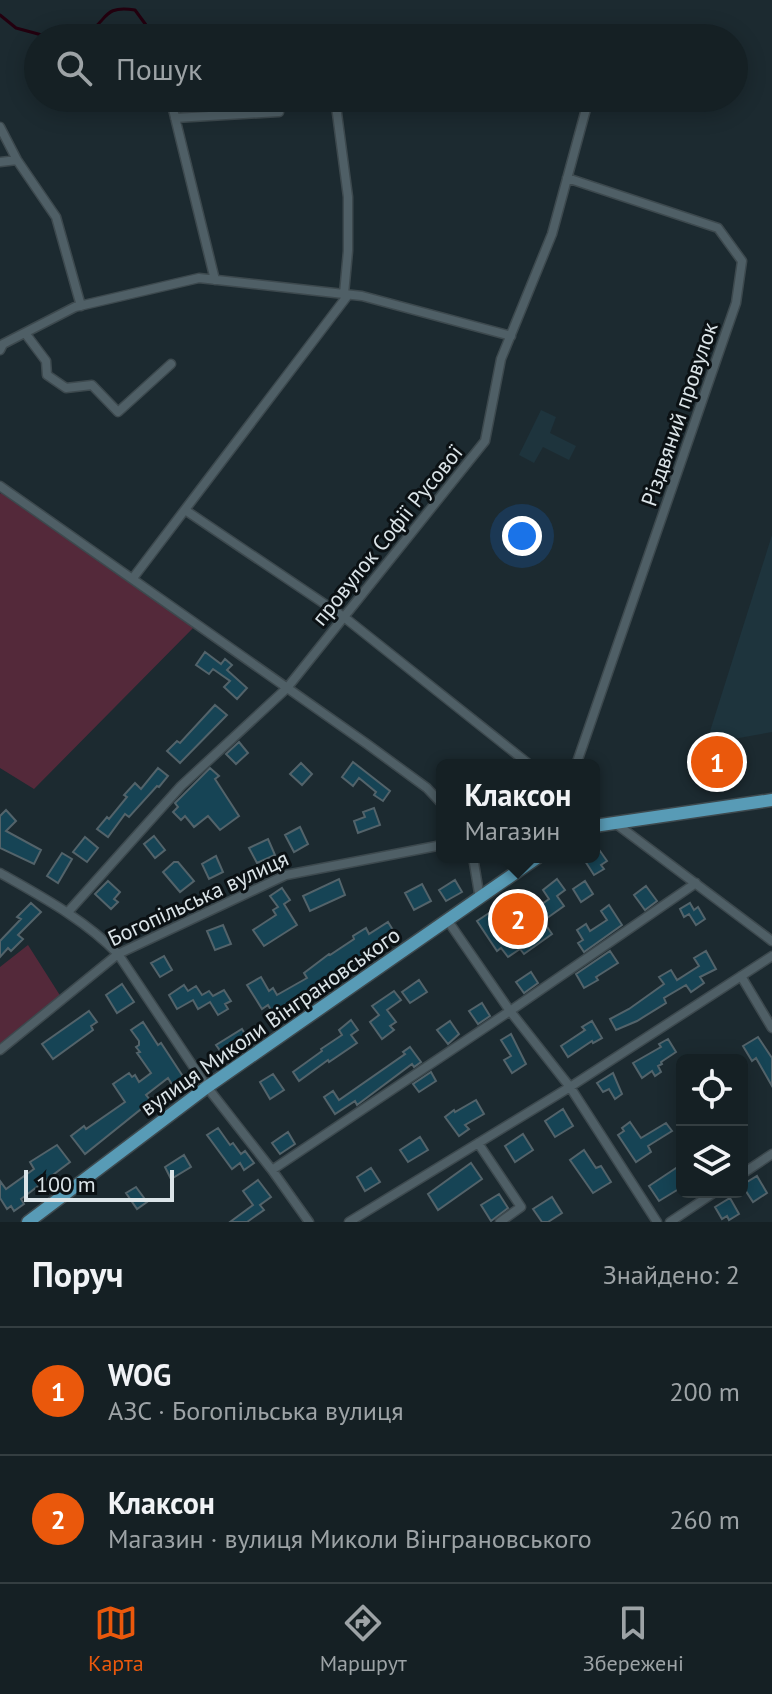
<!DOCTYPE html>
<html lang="uk">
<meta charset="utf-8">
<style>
:root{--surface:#152024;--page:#222d31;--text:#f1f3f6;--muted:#9da3a6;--line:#343e41;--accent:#ea580c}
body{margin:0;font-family:"PT Sans",sans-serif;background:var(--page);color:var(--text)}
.controls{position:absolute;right:24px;bottom:24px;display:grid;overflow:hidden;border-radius:12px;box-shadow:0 4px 20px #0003}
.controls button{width:72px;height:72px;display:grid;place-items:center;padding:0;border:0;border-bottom:2px solid var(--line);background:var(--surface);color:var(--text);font:40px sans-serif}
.scale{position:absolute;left:24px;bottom:20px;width:150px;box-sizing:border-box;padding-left:8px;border:4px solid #dbe4e8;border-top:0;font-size:22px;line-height:28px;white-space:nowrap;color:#dbe4e8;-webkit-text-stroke:6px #0b1114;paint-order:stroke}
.you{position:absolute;left:522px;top:536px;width:28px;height:28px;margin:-20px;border:6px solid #fff;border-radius:50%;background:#1a73e8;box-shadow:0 0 0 12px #1a73e833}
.badge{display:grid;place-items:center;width:52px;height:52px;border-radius:50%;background:var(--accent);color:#fff;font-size:26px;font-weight:700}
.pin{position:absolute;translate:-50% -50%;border:4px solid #fff;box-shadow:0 2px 8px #0006}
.popup{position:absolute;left:436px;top:759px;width:164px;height:104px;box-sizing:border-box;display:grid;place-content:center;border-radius:12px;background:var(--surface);filter:drop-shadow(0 2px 6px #0005);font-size:26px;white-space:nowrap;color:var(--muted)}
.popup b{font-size:30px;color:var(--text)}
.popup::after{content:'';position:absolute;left:50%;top:100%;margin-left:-16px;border:16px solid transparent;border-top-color:var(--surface)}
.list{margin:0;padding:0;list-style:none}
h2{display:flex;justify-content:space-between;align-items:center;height:104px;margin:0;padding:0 32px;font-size:34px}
h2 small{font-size:26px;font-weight:400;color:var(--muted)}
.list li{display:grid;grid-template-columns:52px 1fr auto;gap:24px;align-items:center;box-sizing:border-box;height:128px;padding:0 32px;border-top:2px solid var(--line)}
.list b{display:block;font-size:30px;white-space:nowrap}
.list p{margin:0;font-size:26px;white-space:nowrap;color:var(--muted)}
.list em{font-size:26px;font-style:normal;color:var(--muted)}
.icon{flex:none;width:44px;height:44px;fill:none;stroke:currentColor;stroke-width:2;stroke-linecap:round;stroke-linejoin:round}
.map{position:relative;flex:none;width:772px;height:1222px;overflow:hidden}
.search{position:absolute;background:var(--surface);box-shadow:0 4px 20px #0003;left:24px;right:24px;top:24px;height:88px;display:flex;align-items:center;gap:20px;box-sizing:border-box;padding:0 28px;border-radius:44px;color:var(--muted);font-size:30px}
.sheet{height:360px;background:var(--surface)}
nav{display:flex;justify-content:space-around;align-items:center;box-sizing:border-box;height:112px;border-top:2px solid var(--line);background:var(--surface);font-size:22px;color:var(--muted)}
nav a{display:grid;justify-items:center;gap:4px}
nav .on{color:var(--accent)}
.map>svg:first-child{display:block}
</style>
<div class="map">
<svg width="772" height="1222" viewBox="0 0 772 1222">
<rect width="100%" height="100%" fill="#1c2a30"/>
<path fill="#1e343d" d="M541,410L556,417L550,433L576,446L569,460L543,447L534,463L519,455Z
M772,535V732L706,744Z"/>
<path fill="#54293a" d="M4,489L197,624L34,789L0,768V494Z
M28,945L61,997L0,1046V967Z"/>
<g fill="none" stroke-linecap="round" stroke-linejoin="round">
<path stroke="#23000f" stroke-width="3" d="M0,15L16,28L53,38
M59,38C67,37 78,37 85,34C110,21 100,5 135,10L146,25L167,38
M273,38H298
M320,38L334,35L340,38
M357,38L374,28L385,32L393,38"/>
</g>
<path fill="#164455" stroke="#53636a" stroke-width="2" d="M205,652L221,664L225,659L232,665L227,670L247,688L237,699L224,687L230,681L213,669L209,674L196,665Z
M215,705L227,715L180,763L167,751L177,741L180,743Z
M239,742L248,753L236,764L226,754Z
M741,747L745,770L729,773L728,768L710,771L699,775L691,769L692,761L697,756L707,758L726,754L725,749Z
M353,762L390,791L383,801L374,795L376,792L359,778L353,786L342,777Z
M301,763L312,774L302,785L290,774Z
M158,768L168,776L159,787L157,786L129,817L125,814L108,837L97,829L107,817L109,819L127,797L124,795L135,783L141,789Z
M210,768L219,776L215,779L239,816L220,830L208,816L194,827L185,816L181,820L173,812L178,807L175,803Z
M374,808L380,825L358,833L354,821L365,817L363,812Z
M6,810L16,821L6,831L41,850L34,864L0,848V816Z
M300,827L308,844L294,852L285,835Z
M154,836L165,850L155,858L144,844Z
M85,837L98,848L87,862L73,852Z
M268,839L275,855L257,863L249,848Z
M600,851L607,861L601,865L604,869L594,875L585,861L590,857H594V854Z
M62,853L72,859L58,883L47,876Z
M216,856L223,872L209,879L202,864Z
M174,862H178L194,881L180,892L163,872Z
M339,879L345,895L310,911L303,896Z
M557,879L565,890L557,896L564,906L543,921L552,934L524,954L520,949L508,957L501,948L497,951L477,921L489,913L495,921L526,897L535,909L549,899L543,890Z
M455,880L462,892L446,901L439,890Z
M108,881L120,892L114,899L118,902L111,909L95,894Z
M585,881L593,894L581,902L573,889Z
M422,884L431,901L414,910L405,893Z
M646,886L657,901L645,910L634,895Z
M282,888L290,900L284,904L297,925L264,946L253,930L276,915L273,910L278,907L270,896Z
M31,903L41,912L18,935L23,939L11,951L8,948L0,957V941L21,919L17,917Z
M690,903L694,910L698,907L705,919L696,925L689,914L684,917L680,909Z
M609,905L622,925L584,952L578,943L583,940L577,930L586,924L590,931L607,920L601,911Z
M388,922L396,935L358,958L325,984L274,1015L268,1005L262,1009L247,985L261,977L269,991L273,988L277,995L307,978L304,973L329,954L330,955L354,939L353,936L366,928L369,934Z
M223,925L231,944L215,950L207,931Z
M610,951L618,963L596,977L598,980L584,988L576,974Z
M706,951L716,969L700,977L704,983L691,992L686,985L664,998L666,1003L637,1021L616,1030L610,1019L629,1009L664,984L659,977L671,970L677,980L699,966L694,958Z
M164,956L172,970L160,977L151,963Z
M531,972L538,983L524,993L516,982Z
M419,980L427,992L410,1003L402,992Z
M122,984L134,1002L117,1013L106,995Z
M184,985L188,991L196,986L202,995L209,991L213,996L224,990L231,1001L225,1004L228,1009L218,1015L210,1002L198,1009L193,1000L177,1009L169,995Z
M394,991L401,1000L387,1010L396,1022L390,1026L394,1030L382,1039L370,1022L379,1015L372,1006Z
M482,1003L490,1016L478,1024L469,1011Z
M89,1011L97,1022L91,1026L93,1030L53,1059L42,1044Z
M351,1020L358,1030L351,1035L357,1043L329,1062L328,1060L299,1081L293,1072L322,1051L321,1049L342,1035L339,1030Z
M450,1021L459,1034L448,1044L437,1030Z
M592,1021L602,1038L593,1043L592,1041L568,1057L561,1046L585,1030L582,1027Z
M143,1022L158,1045L161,1043L184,1078L173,1086L168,1078L146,1095L151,1101L85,1154L71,1136L84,1126L86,1129L125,1102L113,1084L129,1073L132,1077L135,1075L139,1082L151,1073L137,1053L140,1052L136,1047L139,1045V1041L131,1030Z
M242,1029L248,1039L224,1056L216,1045Z
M511,1034L526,1064L512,1073L504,1060L511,1056L501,1040Z
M758,1037L772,1058V1086L756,1058L752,1061L743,1046Z
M668,1039L676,1052L661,1062L662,1064L658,1066L661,1072L655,1076L652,1071L642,1078L633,1063L661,1047L659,1044Z
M410,1047L421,1062L414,1067L412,1064L357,1105L355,1101L335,1114L324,1097L333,1091L339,1100L405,1054L403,1052Z
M431,1072L436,1081L419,1092L413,1084Z
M613,1073L622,1094L615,1099L609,1089L603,1092L597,1083Z
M273,1074L284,1090L270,1099L260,1082Z
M476,1100L484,1114L465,1125L469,1129L459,1136L445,1117L454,1110L455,1112Z
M563,1109L573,1126L555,1137L545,1121Z
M630,1122L641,1138L666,1123L672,1131L648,1146L651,1152L636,1162L618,1135L624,1131L622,1128Z
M218,1128L230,1145L233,1143L241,1154L245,1151L254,1163L244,1170L240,1163L232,1169L207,1135Z
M288,1132L295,1144L280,1154L272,1143Z
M523,1134L533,1150L515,1162L505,1146Z
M420,1137L428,1150L408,1162L400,1150Z
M57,1145L70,1162L21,1199L24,1204L14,1211L11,1206L7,1209L0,1198V1181L6,1189L34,1169L30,1162Z
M584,1150L596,1168L601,1166L611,1182L593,1193L570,1160Z
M184,1155L191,1167L171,1179L165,1167Z
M471,1163L482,1179L438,1210L428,1194Z
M682,1164V1187L659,1201L649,1186Z
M371,1168L380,1182L365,1191L357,1177Z
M757,1176L767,1193L753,1202L742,1185Z
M258,1180L271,1197L260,1205L264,1210L247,1222H230L253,1205L243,1191Z
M136,1187L147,1202L137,1209L126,1193Z
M499,1194L508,1208L491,1221L481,1205Z
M552,1197L562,1213L548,1222H542L533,1209Z
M730,1198L739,1214L729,1220L727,1216L722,1219L715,1207Z"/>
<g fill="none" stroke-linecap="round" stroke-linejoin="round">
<g stroke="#3d494e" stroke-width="11">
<path id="minor" d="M335,98L348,197V251L344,294
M171,101L215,280
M175,118L279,112
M0,127L17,160L56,217L81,306
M0,162L17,160
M567,178L718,228L742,261L736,303L576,765
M25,333L46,361L47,375L66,388L92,385L118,412L171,364
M0,350L3,344L75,307L199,278L362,296L511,336
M0,486L367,744L427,788L442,804
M185,510L344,617L530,765
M133,578L348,295
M615,823L772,941
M473,857L480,899
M0,873C42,897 84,919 118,954L207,1087L272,1170L309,1222
M68,912L181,786L287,688L485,441L501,359L552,234L589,98
M448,921L510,1011L570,1087L657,1222
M741,976L772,1028
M0,1050L118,954L286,875L442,845
M478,1143L521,1207L500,1222
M272,1170L510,1011L696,883
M742,1174L772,1154
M349,1222L570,1087L772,956
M670,1222L715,1192"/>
</g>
<g stroke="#3d494e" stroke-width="15">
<path id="primary" d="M594,826L772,800
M28,1222L207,1087L538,857"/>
</g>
<use href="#minor" stroke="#4f5f66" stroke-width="8"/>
<use href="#primary" stroke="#589bb6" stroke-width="12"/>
</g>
<g text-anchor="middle" stroke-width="6" stroke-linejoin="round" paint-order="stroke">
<g font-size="22" fill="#dbe4e8" stroke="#0b1114">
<text transform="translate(679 414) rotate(-71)" y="8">Різдвяний провулок</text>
<text transform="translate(387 535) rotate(-51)" y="8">провулок Софії Русової</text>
<text transform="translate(198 898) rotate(-25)" y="8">Богопільська вулиця</text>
<text transform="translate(270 1021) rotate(-35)" y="8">вулиця Миколи Вінграновського</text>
</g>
</g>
</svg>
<div class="controls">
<button><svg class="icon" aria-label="locate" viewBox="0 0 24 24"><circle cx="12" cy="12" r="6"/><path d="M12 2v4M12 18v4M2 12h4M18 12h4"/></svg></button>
<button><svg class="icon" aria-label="layers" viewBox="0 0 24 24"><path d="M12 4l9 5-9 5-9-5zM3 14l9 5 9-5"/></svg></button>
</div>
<div class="scale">100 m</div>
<div class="you"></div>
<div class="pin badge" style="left:717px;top:762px">1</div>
<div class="pin badge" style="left:518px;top:919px">2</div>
<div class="popup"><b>Клаксон</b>Магазин</div>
<div class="search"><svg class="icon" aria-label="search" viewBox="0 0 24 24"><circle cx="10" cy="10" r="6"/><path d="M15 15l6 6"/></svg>Пошук</div>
</div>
<section class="sheet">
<h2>Поруч<small>Знайдено: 2</small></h2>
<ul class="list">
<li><span class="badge">1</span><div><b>WOG</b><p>АЗС · Богопільська вулиця</p></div><em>200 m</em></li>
<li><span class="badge">2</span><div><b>Клаксон</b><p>Магазин · вулиця Миколи Вінграновського</p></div><em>260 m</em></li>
</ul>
</section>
<nav>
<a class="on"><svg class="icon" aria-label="map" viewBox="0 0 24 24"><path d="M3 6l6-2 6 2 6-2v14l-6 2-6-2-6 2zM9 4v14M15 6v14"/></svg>Карта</a>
<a><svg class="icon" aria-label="directions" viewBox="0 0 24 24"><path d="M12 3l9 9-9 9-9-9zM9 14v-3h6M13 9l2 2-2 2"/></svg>Маршрут</a>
<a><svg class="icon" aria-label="saved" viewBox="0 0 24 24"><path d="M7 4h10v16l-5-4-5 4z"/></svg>Збережені</a>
</nav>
